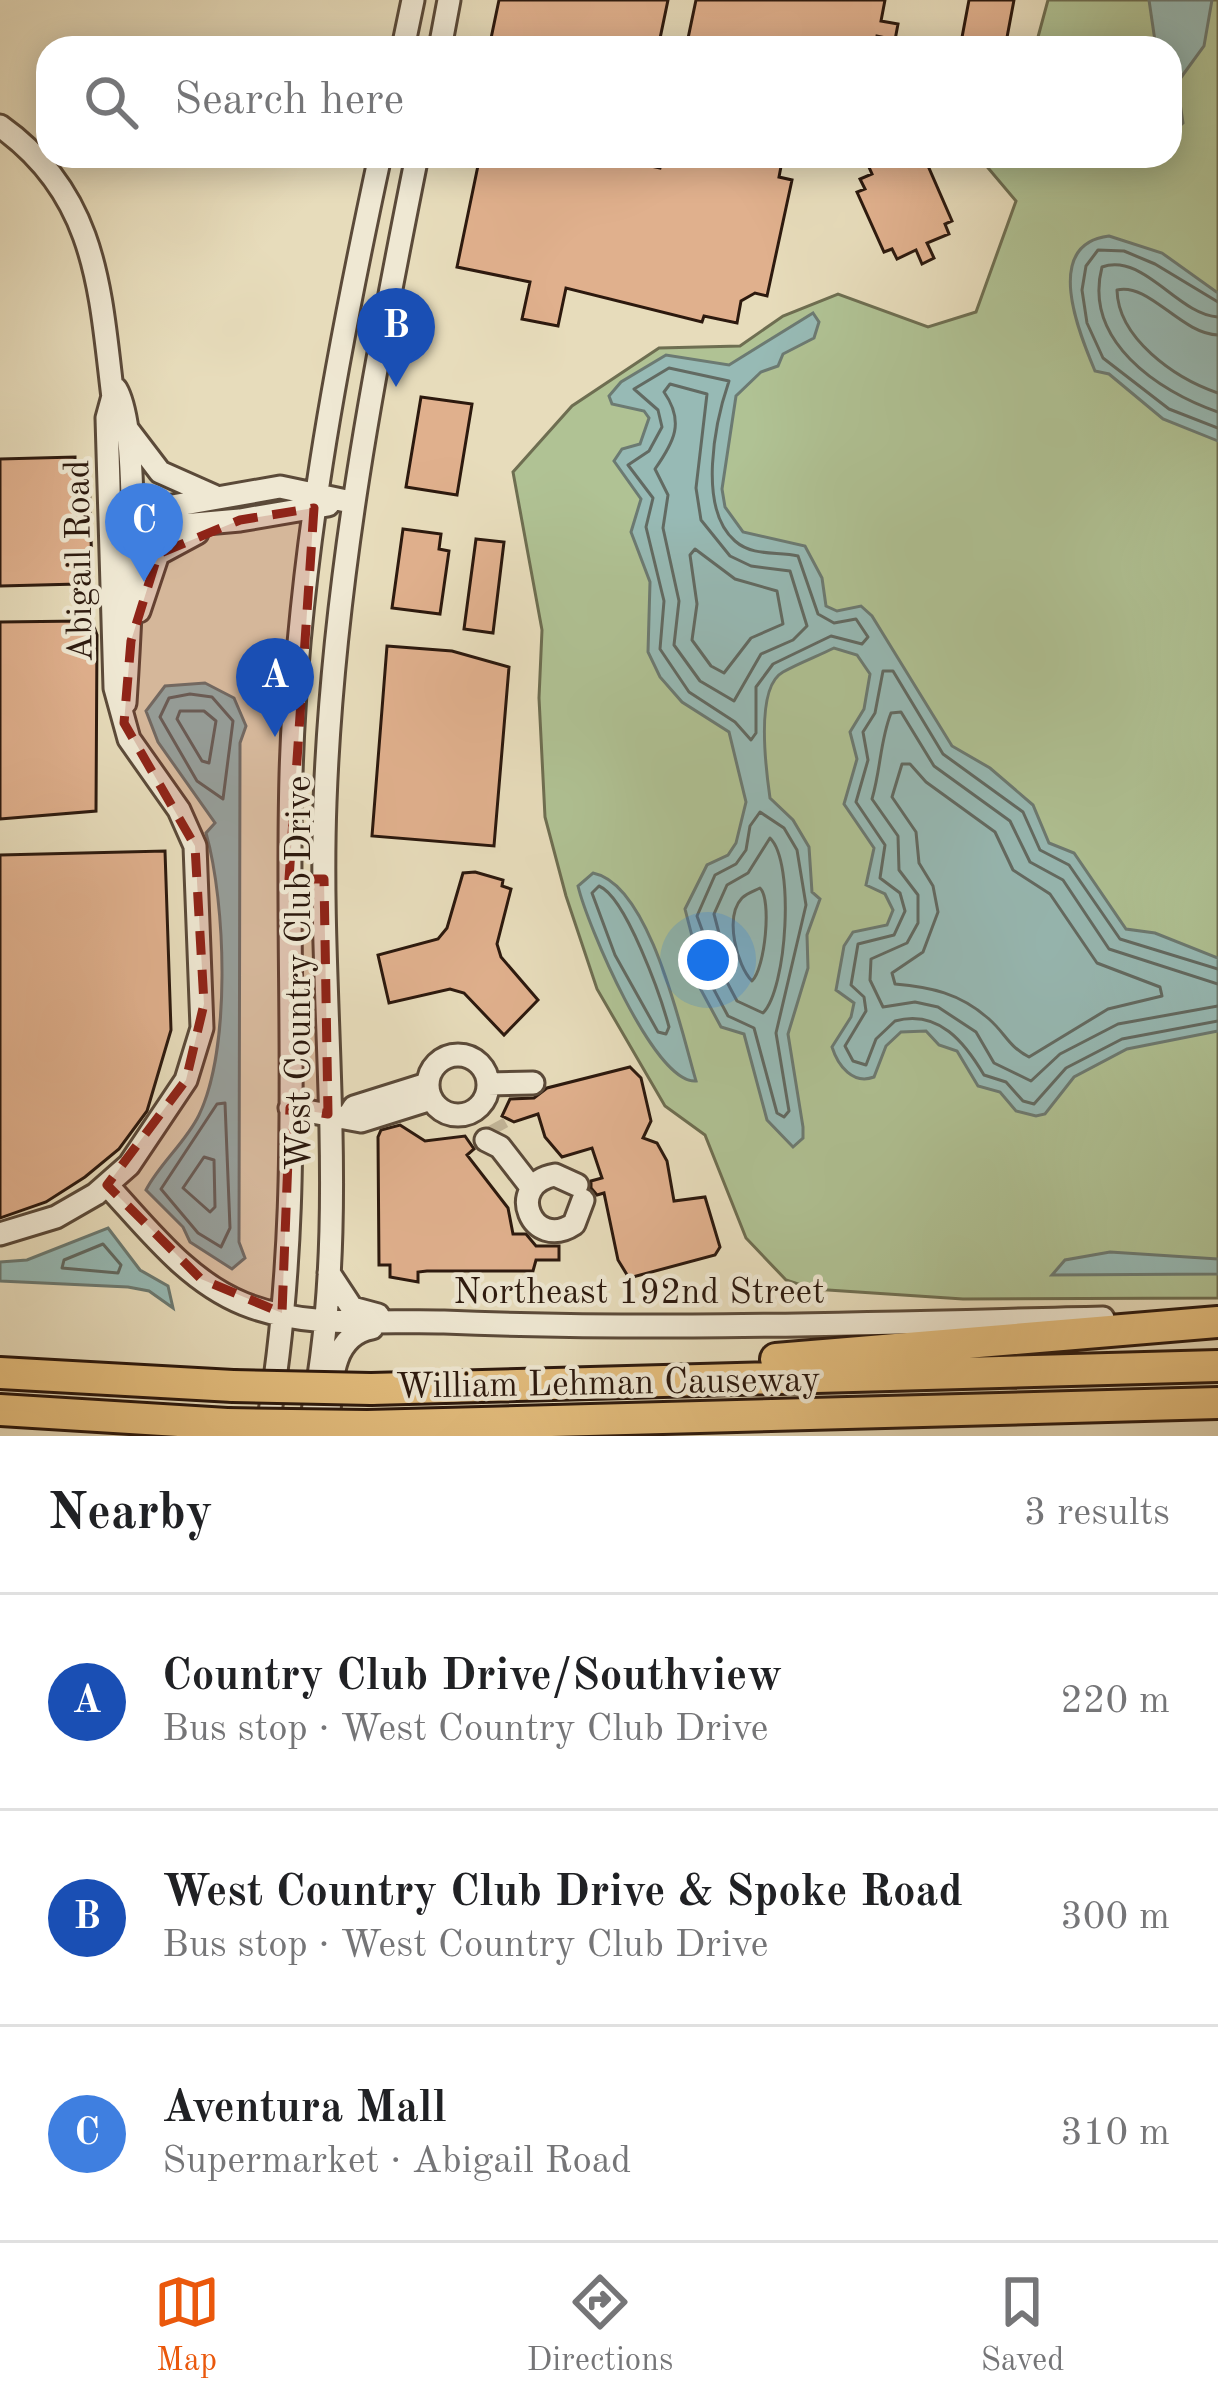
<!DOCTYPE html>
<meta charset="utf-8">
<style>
:root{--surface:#fff;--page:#f6f6f6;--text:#202124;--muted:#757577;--line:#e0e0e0;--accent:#ea580c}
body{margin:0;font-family:"Old Standard TT",serif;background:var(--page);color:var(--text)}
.you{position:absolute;left:708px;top:960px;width:42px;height:42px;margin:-30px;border:9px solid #fff;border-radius:50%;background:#1a73e8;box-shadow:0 0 0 18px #1a73e833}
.badge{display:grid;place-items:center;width:78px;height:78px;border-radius:50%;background:var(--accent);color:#fff;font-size:39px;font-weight:700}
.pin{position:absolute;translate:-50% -99px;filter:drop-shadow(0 3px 6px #0008)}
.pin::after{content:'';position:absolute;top:63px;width:42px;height:36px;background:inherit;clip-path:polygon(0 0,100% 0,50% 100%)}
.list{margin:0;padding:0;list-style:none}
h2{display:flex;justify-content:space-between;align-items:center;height:156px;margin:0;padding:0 48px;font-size:51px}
h2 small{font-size:39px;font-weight:400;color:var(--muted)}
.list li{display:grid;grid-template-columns:78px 1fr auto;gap:36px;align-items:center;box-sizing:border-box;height:216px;padding:0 48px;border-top:3px solid var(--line)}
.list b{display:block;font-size:45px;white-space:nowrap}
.list p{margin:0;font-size:39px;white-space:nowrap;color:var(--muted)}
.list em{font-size:39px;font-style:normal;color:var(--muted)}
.icon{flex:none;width:66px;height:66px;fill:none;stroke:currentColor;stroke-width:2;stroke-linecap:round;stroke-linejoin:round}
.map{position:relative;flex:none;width:1218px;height:1436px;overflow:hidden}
.search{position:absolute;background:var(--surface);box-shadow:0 6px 30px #0003;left:36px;right:36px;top:36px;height:132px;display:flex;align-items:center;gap:30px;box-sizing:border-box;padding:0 42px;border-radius:36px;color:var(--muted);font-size:45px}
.sheet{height:804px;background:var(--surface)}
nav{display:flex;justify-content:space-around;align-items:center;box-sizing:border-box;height:168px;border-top:3px solid var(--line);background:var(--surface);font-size:33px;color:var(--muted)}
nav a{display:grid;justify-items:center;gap:6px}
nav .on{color:var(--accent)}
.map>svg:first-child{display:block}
</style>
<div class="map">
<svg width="1218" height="1436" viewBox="0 0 1218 1436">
<rect width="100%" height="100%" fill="#e7dcbb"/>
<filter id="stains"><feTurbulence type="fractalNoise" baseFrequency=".00167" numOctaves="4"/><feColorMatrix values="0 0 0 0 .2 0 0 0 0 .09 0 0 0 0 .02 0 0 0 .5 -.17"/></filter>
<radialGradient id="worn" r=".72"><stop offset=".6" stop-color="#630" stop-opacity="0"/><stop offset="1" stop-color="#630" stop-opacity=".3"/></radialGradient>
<path fill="#b0c294" stroke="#6e6e51" stroke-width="3" d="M1048,0H1218V1298L963,1299L813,1289L786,1280L746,1238L705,1135L665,1106L597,989L566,896L545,817L539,698L542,630L513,472L572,406L659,348L740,346L783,316L838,294L928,327L976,312L1016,201L978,156H1170V48H1035Z"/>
<path fill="#97bab5" stroke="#6c7a72" stroke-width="3" d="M1149,0H1212L1204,46L1177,83L1183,123L1170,135V48H1156Z
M1109,236L1162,253L1218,293V441L1163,419L1109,374L1095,371C1079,333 1042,244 1109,236Z
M813,313L819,322L814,338L783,354L778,366L761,372L736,396L722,489L725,507L743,532L805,546L822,578L826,606L837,611L861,606L872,616L952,746L990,768L1033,805L1049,843L1074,853L1126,929L1155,933L1218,958V1031L1127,1049L1074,1077L1045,1114L1036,1116L1016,1111L1000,1092L978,1086L957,1051L939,1045L926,1031L901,1032L886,1046L874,1077C853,1085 838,1066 832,1047L851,1017L854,1003L836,990L844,946L853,932L887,925L893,910L885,894L866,885L874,848L844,804L857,759L850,732L864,709L870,674L857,655L834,648C818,656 799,663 783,672C755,687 766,770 770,798L793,820L809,847L812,892L820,899L807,935L808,968L788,1034L803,1127V1138L793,1147L767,1120L744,1034L721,1027L693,975L688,959L693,940L685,909L707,865L728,855L736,843L746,802L729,732L682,702L660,677L648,652L650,582L631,532L641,499L614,461L622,449L640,444L649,418L644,411L612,404L609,396L621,382L666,355L729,365Z
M205,683L234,698L246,726L240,743L239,1242L245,1258L232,1269L190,1242L183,1227L146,1190C160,1163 186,1142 199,1115C231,1048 226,904 206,833L215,823L158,742L146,711L165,686Z
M593,873C650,884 681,1030 696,1081C654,1084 587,924 578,886Z
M108,1228L140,1270L168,1286L173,1308L149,1291L128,1287L0,1281V1262L27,1260Z
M1110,1252L1218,1259V1274L1052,1275L1065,1260Z"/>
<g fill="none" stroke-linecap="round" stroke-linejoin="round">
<path stroke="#626a62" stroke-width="3" d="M1218,302L1155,264L1124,251L1098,250L1086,266L1082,290L1087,323L1103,358L1169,409L1218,428
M1218,317C1178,315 1143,252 1102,267C1083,340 1157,391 1218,412
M1218,335C1181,334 1149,282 1117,290C1118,338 1174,378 1218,393
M669,368L729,381C715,422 697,508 735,541C753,557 778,551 798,556L818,614L834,623L856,619L868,637L862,644L831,636L773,664L756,687V733L751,740L735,722L689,692L660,649L664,601L646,527L653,498L628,465L649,451L662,427L658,410L634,389Z
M670,384L707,394L696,488L701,520L730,556L751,566L790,571L807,626L793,640L761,654L734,701L700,681L674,645L679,601L663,528L668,495L655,469C674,442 685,422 664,392Z
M695,549L735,579L777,591L783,624L751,638L724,673L711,666L692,640L697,604L690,555Z
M190,694L212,697L233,721L223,799L197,781L160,717L169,698Z
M180,711H204L216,721L209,763L202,761L177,719Z
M902,764H910L926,782L995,832L1013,870L1050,894L1097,963L1160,987L1162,996L1108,1009L1029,1057C1008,1046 1006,1034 989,1019C960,993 930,987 895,984L892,973L923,952L938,912L933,886L919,863L916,832L892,797Z
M760,812L784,828L797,850L806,905L776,1033L789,1111L784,1117L777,1113L754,1028L728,1016L704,971L705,938L697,916L715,875L736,864L746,850L750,826Z
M770,838C795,862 787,989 763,1013L737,1001L718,965L720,937L714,914L727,885L748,873Z
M599,886C626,897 661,997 669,1027L666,1034L658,1032L615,955L592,893Z
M760,888C772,899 765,969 752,981C737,966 724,917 742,898C747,893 754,891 760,888Z
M1218,969L1120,939L1069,865L1040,850L1023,812L943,754L893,671H883L875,713L863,732L868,760L856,802L885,845L880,878L900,893L905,911L894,935L858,944L851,985L864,997L866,1011L845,1046L853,1061L866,1065L876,1039L895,1021C939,1009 965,1043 984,1075L1006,1082L1023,1101L1034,1104L1066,1068L1122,1039L1218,1021
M1218,984L1109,949L1063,880L1030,862L1010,821L934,766L901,712L891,713C880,741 881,768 872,799L898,836L899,870L918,895V923L907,943L871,959L870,980L883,1007L915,1002L938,1007L976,1032L994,1063L1031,1081L1060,1054L1118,1024L1218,1006
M225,1103L230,1228L221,1247L198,1233L161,1189L217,1104Z
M204,1157L214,1160L215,1207L210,1212L183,1188Z
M103,1244L121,1265L118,1273L62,1268L64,1260Z"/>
</g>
<path fill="#e0b08d" stroke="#2c190e" stroke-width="3" d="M499,0H668L658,48H489Z
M696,0H885L881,21L898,24L895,40L877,36L875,48H686Z
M969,0H1014L1005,48H960Z
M480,156H604L660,168L662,161L685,166L686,156H783L779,177L792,180L767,296L755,293L741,301L737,323L704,316L702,322L566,288L558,326L522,319L530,282L457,267Z
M864,156L925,159L952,221L945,224L949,234L927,243L934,258L922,264L916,250L897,259L892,249L884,252L857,192L865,189L860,179L872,174Z
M421,397L472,404L457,495L406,487Z
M75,457V470H89L92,572H78V584L0,586V459Z
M403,529L441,534L439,549L449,551L440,614L392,608Z
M476,539L504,542L493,633L464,629Z
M82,621L93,624L97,635L96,811L0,819V622Z
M387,646L452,651L509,667L494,846L372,836Z
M165,851L171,1030L147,1111L119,1149L85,1177L46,1202L0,1218V855Z
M475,872L503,880L502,886L511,889L497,944L501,957L538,1000L504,1035L464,993L450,989L389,1003L378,955L438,939L447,928L463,873Z
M630,1067L641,1078L651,1121L643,1138L657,1143L667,1161L674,1201L705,1197L720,1247L715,1255L629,1278L618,1260L604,1193L597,1195L591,1188V1181L602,1178L592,1148L562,1157L545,1137L538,1114L514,1122L502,1116L510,1099L534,1098L547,1088Z
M400,1125L425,1141L465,1136L474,1149L467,1155L508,1208L513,1234H526L536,1246H559V1260H536L533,1271H427L418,1272V1282L390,1277V1265H379L378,1137L381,1130Z"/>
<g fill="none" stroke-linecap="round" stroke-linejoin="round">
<path stroke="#c2b598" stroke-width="21" stroke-dasharray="21 10" stroke-linecap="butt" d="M494,1123L499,1132"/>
<g stroke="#5b4a39" stroke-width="27">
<path id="minor" d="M403,48L413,0
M440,48L449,0
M0,126C100,197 100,295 114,406
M116,389C143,435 129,641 125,703
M128,430L160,472L214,496
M116,516L280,487L351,502
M115,531L240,520L328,505
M139,611L158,554L197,533
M428 1085a30 30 0 1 1 60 0a30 30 0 1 1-60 0Z
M488,1084L533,1083
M290,1108L361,1121L431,1099
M349,1115L354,1107L424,1085
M486,1140L500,1147L531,1187
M107,1185C148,1229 187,1281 244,1304C306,1329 379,1320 444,1322C663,1331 883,1323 1103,1318
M577,1185L555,1175C504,1184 532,1252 574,1224L583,1200
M0,1234L56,1217L96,1194L129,1165L186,1080L202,1028L195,846L179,810L129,739L115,688L107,418L113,396
M329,1273L352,1308L378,1315
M266,1435C306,1218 285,995 291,775C297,566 336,360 380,156
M308,1436C354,1228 317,1012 325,802C333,583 374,370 417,156
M327,1436C332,1398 325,1336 372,1328"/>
</g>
<g stroke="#2c190e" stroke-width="36">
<path id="highway" d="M776,1359L1218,1322
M0,1373L233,1386
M371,1389L1218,1366
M0,1410L227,1424
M367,1426L1218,1403"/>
</g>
<use href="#minor" stroke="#efe8d3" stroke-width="21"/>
<use href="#highway" stroke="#e4be7e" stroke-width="30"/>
<g stroke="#2c190e" stroke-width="36" stroke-linecap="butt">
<path id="highway-bridge" d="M233,1386L371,1389
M227,1424L367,1426"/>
</g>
<use href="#highway-bridge" stroke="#e4be7e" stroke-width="30"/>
</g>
<path fill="#8f2418" fill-opacity="0.2" stroke="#8f2418" stroke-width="9" stroke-dasharray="24 15" stroke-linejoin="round" d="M314,508L289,879H324L328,1114L290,1108L282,1313L201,1279L107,1185L186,1080L204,1004L195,846L124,723L131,641L158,554L240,520Z"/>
<g text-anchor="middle" stroke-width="9" stroke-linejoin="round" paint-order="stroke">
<g font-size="36" fill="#2c190e" stroke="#efe8d3">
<text transform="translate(77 561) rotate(-91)" y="13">Abigail Road</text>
<text transform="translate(297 973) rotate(-90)" y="13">West Country Club Drive</text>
<text x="639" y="1303">Northeast 192nd Street</text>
<text transform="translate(608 1381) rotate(-1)" y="13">William Lehman Causeway</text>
</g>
</g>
<rect width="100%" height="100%" filter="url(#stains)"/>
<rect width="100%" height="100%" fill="url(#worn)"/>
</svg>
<div class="you"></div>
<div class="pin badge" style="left:275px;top:737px;background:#1a4fb4">A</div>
<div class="pin badge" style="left:396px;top:387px;background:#1a4fb4">B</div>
<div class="pin badge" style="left:144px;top:582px;background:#3f7fe0">C</div>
<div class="search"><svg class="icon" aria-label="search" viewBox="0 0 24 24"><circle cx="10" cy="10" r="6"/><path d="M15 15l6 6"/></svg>Search here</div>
</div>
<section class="sheet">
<h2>Nearby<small>3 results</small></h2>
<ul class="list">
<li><span class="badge" style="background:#1a4fb4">A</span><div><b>Country Club Drive/Southview</b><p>Bus stop · West Country Club Drive</p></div><em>220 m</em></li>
<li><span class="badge" style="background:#1a4fb4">B</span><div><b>West Country Club Drive &amp; Spoke Road</b><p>Bus stop · West Country Club Drive</p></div><em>300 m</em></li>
<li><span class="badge" style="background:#3f7fe0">C</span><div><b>Aventura Mall</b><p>Supermarket · Abigail Road</p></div><em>310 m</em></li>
</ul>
</section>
<nav>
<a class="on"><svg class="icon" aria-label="map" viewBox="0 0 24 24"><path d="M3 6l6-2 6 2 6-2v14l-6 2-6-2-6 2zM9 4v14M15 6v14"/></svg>Map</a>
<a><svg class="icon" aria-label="directions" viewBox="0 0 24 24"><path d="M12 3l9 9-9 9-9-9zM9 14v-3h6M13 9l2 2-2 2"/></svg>Directions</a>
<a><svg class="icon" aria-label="saved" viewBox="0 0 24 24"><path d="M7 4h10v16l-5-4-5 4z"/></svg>Saved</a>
</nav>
